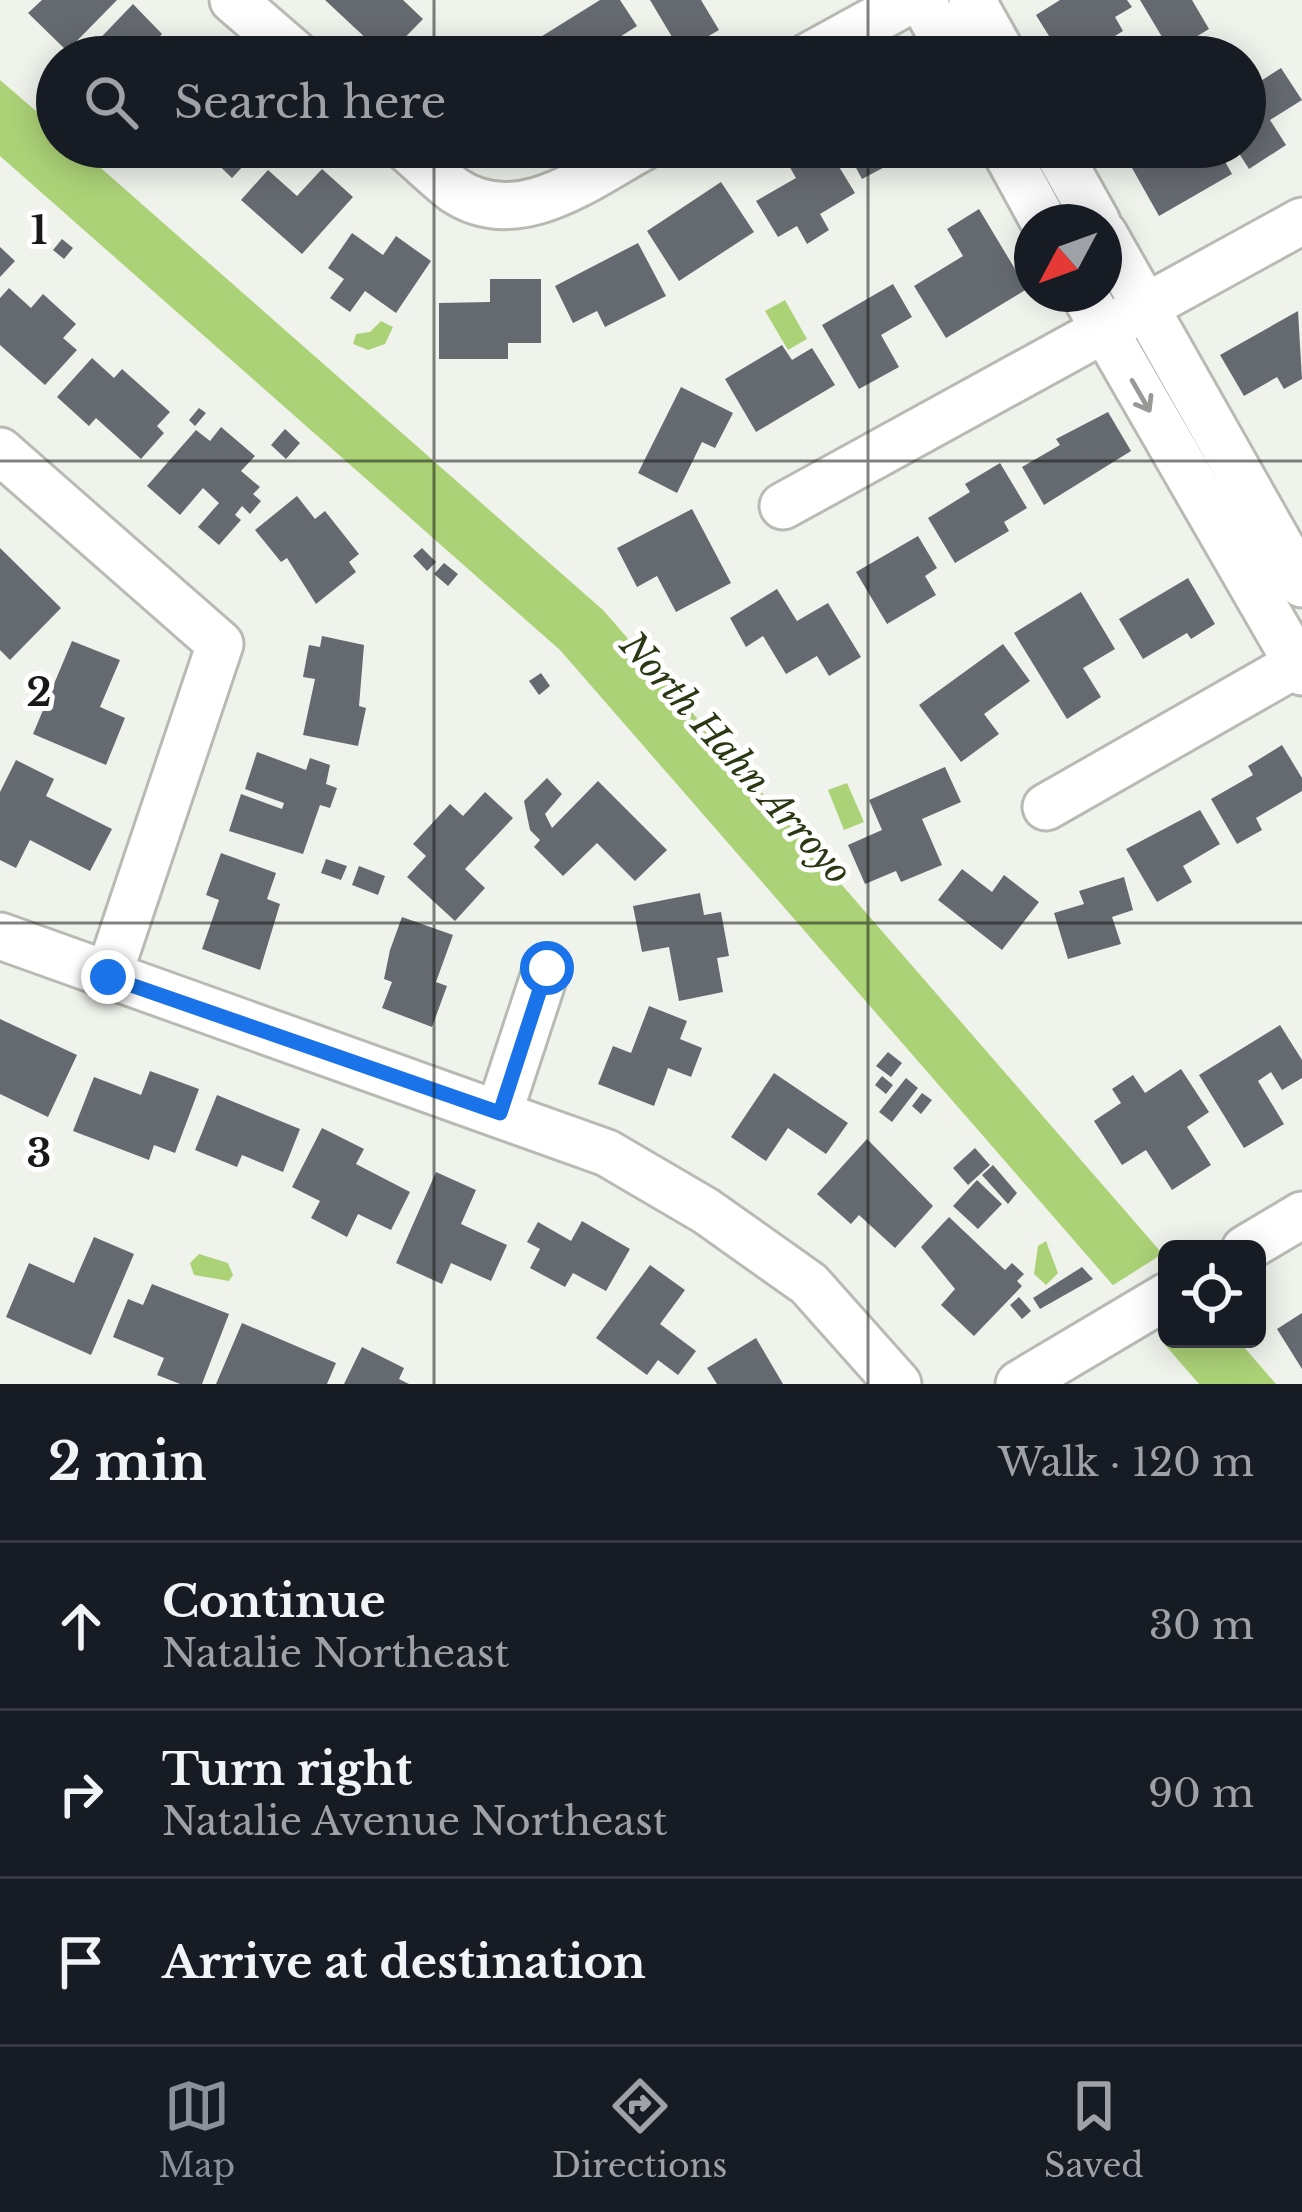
<!DOCTYPE html>
<meta charset="utf-8">
<style>
:root{--surface:#171b24;--page:#20242c;--text:#f1f3f6;--muted:#9ea1a6;--line:#363941;--accent:#8c9099}
body{margin:0;font-family:"Libre Baskerville",serif;background:var(--page);color:var(--text)}
.controls{position:absolute;right:36px;bottom:36px;display:grid;overflow:hidden;border-radius:18px;box-shadow:0 6px 30px #0003}
.controls button{width:108px;height:108px;display:grid;place-items:center;padding:0;border:0;border-bottom:3px solid var(--line);background:var(--surface);color:var(--text);font:60px sans-serif}
.compass{position:absolute;left:1014px;top:204px;width:108px;height:108px;border-radius:50%;background:var(--surface);box-shadow:0 6px 30px #0003;rotate:229deg}
.stop{position:absolute;width:36px;height:36px;margin:-27px;border:9px solid #1a73e8;border-radius:50%;background:#fff}
.stop.end{background:#1a73e8;border-color:#fff;box-shadow:0 3px 12px #0008}
.list{margin:0;padding:0;list-style:none}
h2{display:flex;justify-content:space-between;align-items:center;height:156px;margin:0;padding:0 48px;font-size:51px}
h2 small{font-size:39px;font-weight:400;color:var(--muted)}
.list li{display:grid;grid-template-columns:78px 1fr auto;gap:36px;align-items:center;box-sizing:border-box;height:168px;padding:0 48px;border-top:3px solid var(--line)}
.list b{display:block;font-size:45px;white-space:nowrap}
.list p{margin:0;font-size:39px;white-space:nowrap;color:var(--muted)}
.list em{font-size:39px;font-style:normal;color:var(--muted)}
.icon{flex:none;width:66px;height:66px;fill:none;stroke:currentColor;stroke-width:2;stroke-linecap:round;stroke-linejoin:round}
.map{position:relative;flex:none;width:1302px;height:1384px;overflow:hidden}
.search{position:absolute;background:var(--surface);box-shadow:0 6px 30px #0003;left:36px;right:36px;top:36px;height:132px;display:flex;align-items:center;gap:30px;box-sizing:border-box;padding:0 42px;border-radius:66px;color:var(--muted);font-size:45px}
.sheet{height:660px;background:var(--surface)}
nav{display:flex;justify-content:space-around;align-items:center;box-sizing:border-box;height:168px;border-top:3px solid var(--line);background:var(--surface);font-size:33px;color:var(--muted)}
nav a{display:grid;justify-items:center;gap:6px}
nav .on{color:var(--accent)}
.map>svg:first-child{display:block}
</style>
<div class="map">
<svg width="1302" height="1384" viewBox="0 0 1302 1384">
<rect width="100%" height="100%" fill="#f0f3ec"/>
<path fill="#acd277" d="M0,80L57,129V147H77L603,610L1167,1259V1339H1237L1276,1384H1199L560,650L0,156Z
M785,300L807,339L788,350L765,311Z
M381,321L393,327L385,344L368,350L353,344L356,334L370,332Z
M847,783L864,822L844,830L828,790Z
M1046,1241L1058,1273L1046,1285L1034,1274L1038,1246Z
M199,1254L228,1263L233,1275L229,1281L194,1275L190,1263Z"/>
<path fill="#f0f3ec" d="M1167,1251V1339H1171L1158,1347L1107,1289Z"/>
<path fill="#656a70" d="M42,0H117L67,51L28,13Z
M325,0H403L423,19L386,57Z
M600,0H620L637,26L598,51L602,57H551L539,38Z
M650,0H701L719,30L681,52Z
M1060,0H1127L1132,7L1115,17L1123,31L1081,57H1062L1036,15Z
M1140,0H1192L1209,29L1171,52Z
M133,4L162,34L150,47L161,57H90L86,53Z
M493,36L505,56L525,44L534,57H458Z
M1281,68L1302,100L1270,120L1286,145L1249,169L1235,147H1245V91Z
M200,147H261L232,178Z
M801,147H827L855,193L820,214L829,230L807,244L797,226L778,237L756,201L796,178L784,157Z
M845,147H922L862,179Z
M1167,147H1217L1232,174L1159,216L1132,168Z
M322,169L353,197L302,254L241,200L268,170L297,196Z
M721,182L754,232L679,281L647,231Z
M979,209L1027,289L946,338L914,286L963,256L947,229Z
M352,233L383,255L396,236L431,261L396,313L365,291L350,312L330,298L344,279L328,268Z
M62,239L73,248L64,259L53,250Z
M638,243L666,296L605,327L597,311L573,323L555,286Z
M0,247L15,261L0,277Z
M490,279H541V343H508V359H439V303L490,302Z
M893,284L912,317L881,335L899,367L859,389L822,325Z
M9,288L31,308L43,294L76,324L63,338L77,350L45,385L0,345V298Z
M1298,311L1302,379L1284,389L1277,377L1244,396L1220,355Z
M782,345L792,360L812,348L835,385L756,432L725,379Z
M92,358L114,378L122,369L170,412L157,426L164,433L141,459L96,418L89,426L57,397Z
M681,387L733,413L715,448L702,442L677,493L638,473Z
M199,408L206,413L195,426L189,420Z
M1108,412L1131,451L1044,505L1022,467L1060,445L1056,439Z
M221,427L255,456L241,471L260,487L253,494L261,501L250,514L242,506L235,515L241,520L219,545L198,527L219,503L203,488L180,515L147,486L196,430L210,441Z
M285,429L300,443L286,459L271,445Z
M1000,463L1027,508L1004,522L1009,531L955,563L928,518L970,492L965,484Z
M297,496L315,519L325,511L359,554L349,562L356,572L316,604L287,558L281,562L255,530Z
M692,509L731,583L676,612L657,576L637,587L617,548Z
M918,536L937,568L925,576L936,595L887,624L856,572Z
M0,548L61,608L10,660L0,650Z
M422,548L436,562L427,571L413,556Z
M444,563L458,574L448,586L434,574Z
M1188,578L1215,624L1191,639L1187,633L1143,659L1119,619Z
M777,589L797,621L828,603L861,657L829,676L817,656L786,674L763,636L746,647L730,618Z
M1081,592L1115,649L1083,668L1101,697L1067,719L1014,633Z
M322,636L364,645L359,706L366,708L358,746L303,735L315,679L303,677L309,645L320,647Z
M72,641L120,660L100,707L125,718L106,765L33,734Z
M1003,644L1030,681L984,714L999,734L961,762L919,705Z
M541,673L550,686L539,695L529,681Z
M1282,745L1302,778V791L1256,818L1262,830L1237,844L1211,799L1253,775L1248,766Z
M257,752L306,770L310,758L330,765L326,784L337,788L330,808L320,805L303,854L229,831L241,794L282,809L284,803L245,789Z
M16,760L54,779L46,796L112,829L90,871L30,840L16,868L0,860V792Z
M945,767L961,802L922,819L942,865L901,882L896,871L865,884L848,845L882,830L869,800Z
M547,778L562,794L545,814L552,828L598,781L667,850L635,881L597,843L563,876L534,847L540,840L530,830L524,801Z
M485,792L513,818L465,869L485,888L455,921L407,877L426,856L413,844L450,804L463,816Z
M1200,810L1220,844L1183,866L1192,882L1157,902L1126,849Z
M221,853L276,873L267,899L280,904L260,970L202,949L219,900L206,895Z
M326,859L347,866L341,880L321,873Z
M359,866L385,876L378,895L352,885Z
M962,869L992,892L1004,875L1039,902L1002,950L938,900Z
M1124,877L1133,910L1112,917L1121,944L1068,959L1054,913L1084,904L1079,891Z
M700,893L704,915L721,912L729,956L717,958L723,992L679,1001L669,947L642,952L633,906Z
M402,917L453,935L436,982L447,986L432,1027L382,1008L392,982L384,979L390,950Z
M649,1006L687,1021L680,1039L702,1048L691,1077L668,1068L654,1106L598,1084L613,1046L631,1053Z
M0,1019L77,1055L48,1117L0,1094Z
M1280,1025L1302,1060V1078L1282,1090L1271,1072L1258,1081L1284,1124L1244,1148L1199,1075Z
M888,1052L902,1063L891,1077L876,1066Z
M1181,1069L1209,1112L1187,1127L1211,1165L1172,1190L1146,1150L1122,1165L1094,1121L1121,1103L1112,1089L1133,1075L1145,1093Z
M150,1071L199,1089L175,1153L154,1145L149,1160L73,1131L94,1077L141,1095Z
M774,1073L848,1123L826,1154L788,1128L766,1161L731,1137Z
M882,1076L893,1085L886,1094L875,1085Z
M906,1078L918,1088L892,1122L879,1112Z
M922,1093L932,1100L921,1114L912,1106Z
M217,1095L300,1129L283,1172L242,1155L237,1167L195,1150Z
M322,1128L364,1149L356,1164L410,1192L391,1230L358,1214L347,1237L311,1218L320,1201L292,1187Z
M867,1139L933,1206L895,1248L859,1215L851,1224L817,1194Z
M975,1148L990,1165L968,1185L953,1168Z
M993,1165L1017,1193L1008,1204L982,1175Z
M436,1172L476,1190L461,1224L507,1245L491,1281L451,1263L442,1284L396,1263Z
M977,1180L1002,1204L978,1229L953,1206Z
M949,1217L1005,1270L1012,1263L1024,1274L1017,1281L1022,1286L974,1336L941,1305L955,1289L921,1247Z
M582,1221L630,1249L606,1291L573,1273L565,1287L530,1268L540,1249L527,1242L538,1222L571,1241Z
M94,1237L134,1254L91,1355L6,1317L29,1263L74,1283Z
M650,1265L685,1290L660,1324L696,1351L678,1375L658,1360L647,1375L596,1338Z
M1082,1267L1093,1279L1040,1309L1033,1298Z
M152,1284L229,1314L202,1384H180L157,1375L164,1358L113,1337L128,1299L143,1305Z
M1019,1297L1031,1311L1022,1319L1010,1305Z
M1302,1313V1369L1277,1329Z
M242,1323L336,1363L327,1384H216Z
M756,1338L783,1384H717L707,1368Z
M362,1347L404,1368L399,1379L409,1384H344Z"/>
<g fill="none" stroke-linecap="round" stroke-linejoin="round">
<g stroke="#b8bbb4" stroke-width="51">
<path id="minor" d="M233,0L299,57
M922,0L953,57
M972,0L1004,57
M807,57L911,0
M405,147C421,161 437,177 454,190C518,233 588,177 643,147
M1003,147L1044,222
M1055,147L1097,222
M1104,234L1302,584
M1084,294L1302,672
M0,451L220,644L108,977
M783,506L1302,221
M1046,807L1302,661
M0,936L607,1153L706,1211L809,1284L898,1384
M499,1113L547,967
M1245,1249L1302,1215
M1019,1384L1167,1296"/>
</g>
<use href="#minor" stroke="#fff" stroke-width="45"/>
</g>
<defs><path id="oneway-shaft" d="M-6 0H5M1.5-3L5.5 0L1.5 3" fill="none" stroke-width="1.6" stroke-linecap="round" stroke-linejoin="round" transform="scale(3)"/></defs>
<use stroke="#989897" href="#oneway-shaft" transform="translate(1141 396) rotate(60)"/>
<g fill="none" stroke-linecap="round" stroke-linejoin="round">
<path stroke="#1a73e8" stroke-width="15" d="M108,977L500,1113L547,968"/>
</g>
<path fill="none" stroke="#191a18" stroke-width="3" stroke-opacity="0.55" d="M434,0V57M868,0V57M434,147V1384M868,147V1384M0,461H1302M0,923H1302"/>
<g text-anchor="middle" stroke-width="10" stroke-linejoin="round" paint-order="stroke">
<g font-size="36" font-style="italic" fill="#2a3913" stroke="#fff">
<text transform="translate(736 758) rotate(48)" y="13">North Hahn Arroyo</text>
</g>
</g>
<g font-size="39" text-anchor="middle" font-weight="bold" fill="#191a18" stroke="#fff" stroke-width="10" stroke-linejoin="round" paint-order="stroke">
<text x="39" y="244">1</text>
<text x="39" y="706">2</text>
<text x="39" y="1167">3</text>
</g>
</svg>
<div class="controls">
<button><svg class="icon" aria-label="locate" viewBox="0 0 24 24"><circle cx="12" cy="12" r="6"/><path d="M12 2v4M12 18v4M2 12h4M18 12h4"/></svg></button>
</div>
<svg class="compass" viewBox="-18 -18 36 36"><path d="M0-13l5 13h-10z" fill="#e53935"/><path d="M0 13l5-13h-10z" fill="#9ea1a6"/></svg>
<div class="stop" style="left:547px;top:968px"></div>
<div class="stop end" style="left:108px;top:977px"></div>
<div class="search"><svg class="icon" aria-label="search" viewBox="0 0 24 24"><circle cx="10" cy="10" r="6"/><path d="M15 15l6 6"/></svg>Search here</div>
</div>
<section class="sheet">
<h2>2 min<small>Walk · 120 m</small></h2>
<ul class="list">
<li><svg class="icon" aria-label="ahead" viewBox="0 0 24 24"><path d="M12 20V5M6 11l6-6 6 6"/></svg><div><b>Continue</b><p>Natalie Northeast</p></div><em>30 m</em></li>
<li><svg class="icon" aria-label="right" viewBox="0 0 24 24"><path d="M7 20v-9h11M14 6l5 5-5 5"/></svg><div><b>Turn right</b><p>Natalie Avenue Northeast</p></div><em>90 m</em></li>
<li><svg class="icon" aria-label="arrive" viewBox="0 0 24 24"><path d="M6 21V4h12l-3 4 3 4H6"/></svg><div><b>Arrive at destination</b></div></li>
</ul>
</section>
<nav>
<a class="on"><svg class="icon" aria-label="map" viewBox="0 0 24 24"><path d="M3 6l6-2 6 2 6-2v14l-6 2-6-2-6 2zM9 4v14M15 6v14"/></svg>Map</a>
<a><svg class="icon" aria-label="directions" viewBox="0 0 24 24"><path d="M12 3l9 9-9 9-9-9zM9 14v-3h6M13 9l2 2-2 2"/></svg>Directions</a>
<a><svg class="icon" aria-label="saved" viewBox="0 0 24 24"><path d="M7 4h10v16l-5-4-5 4z"/></svg>Saved</a>
</nav>
